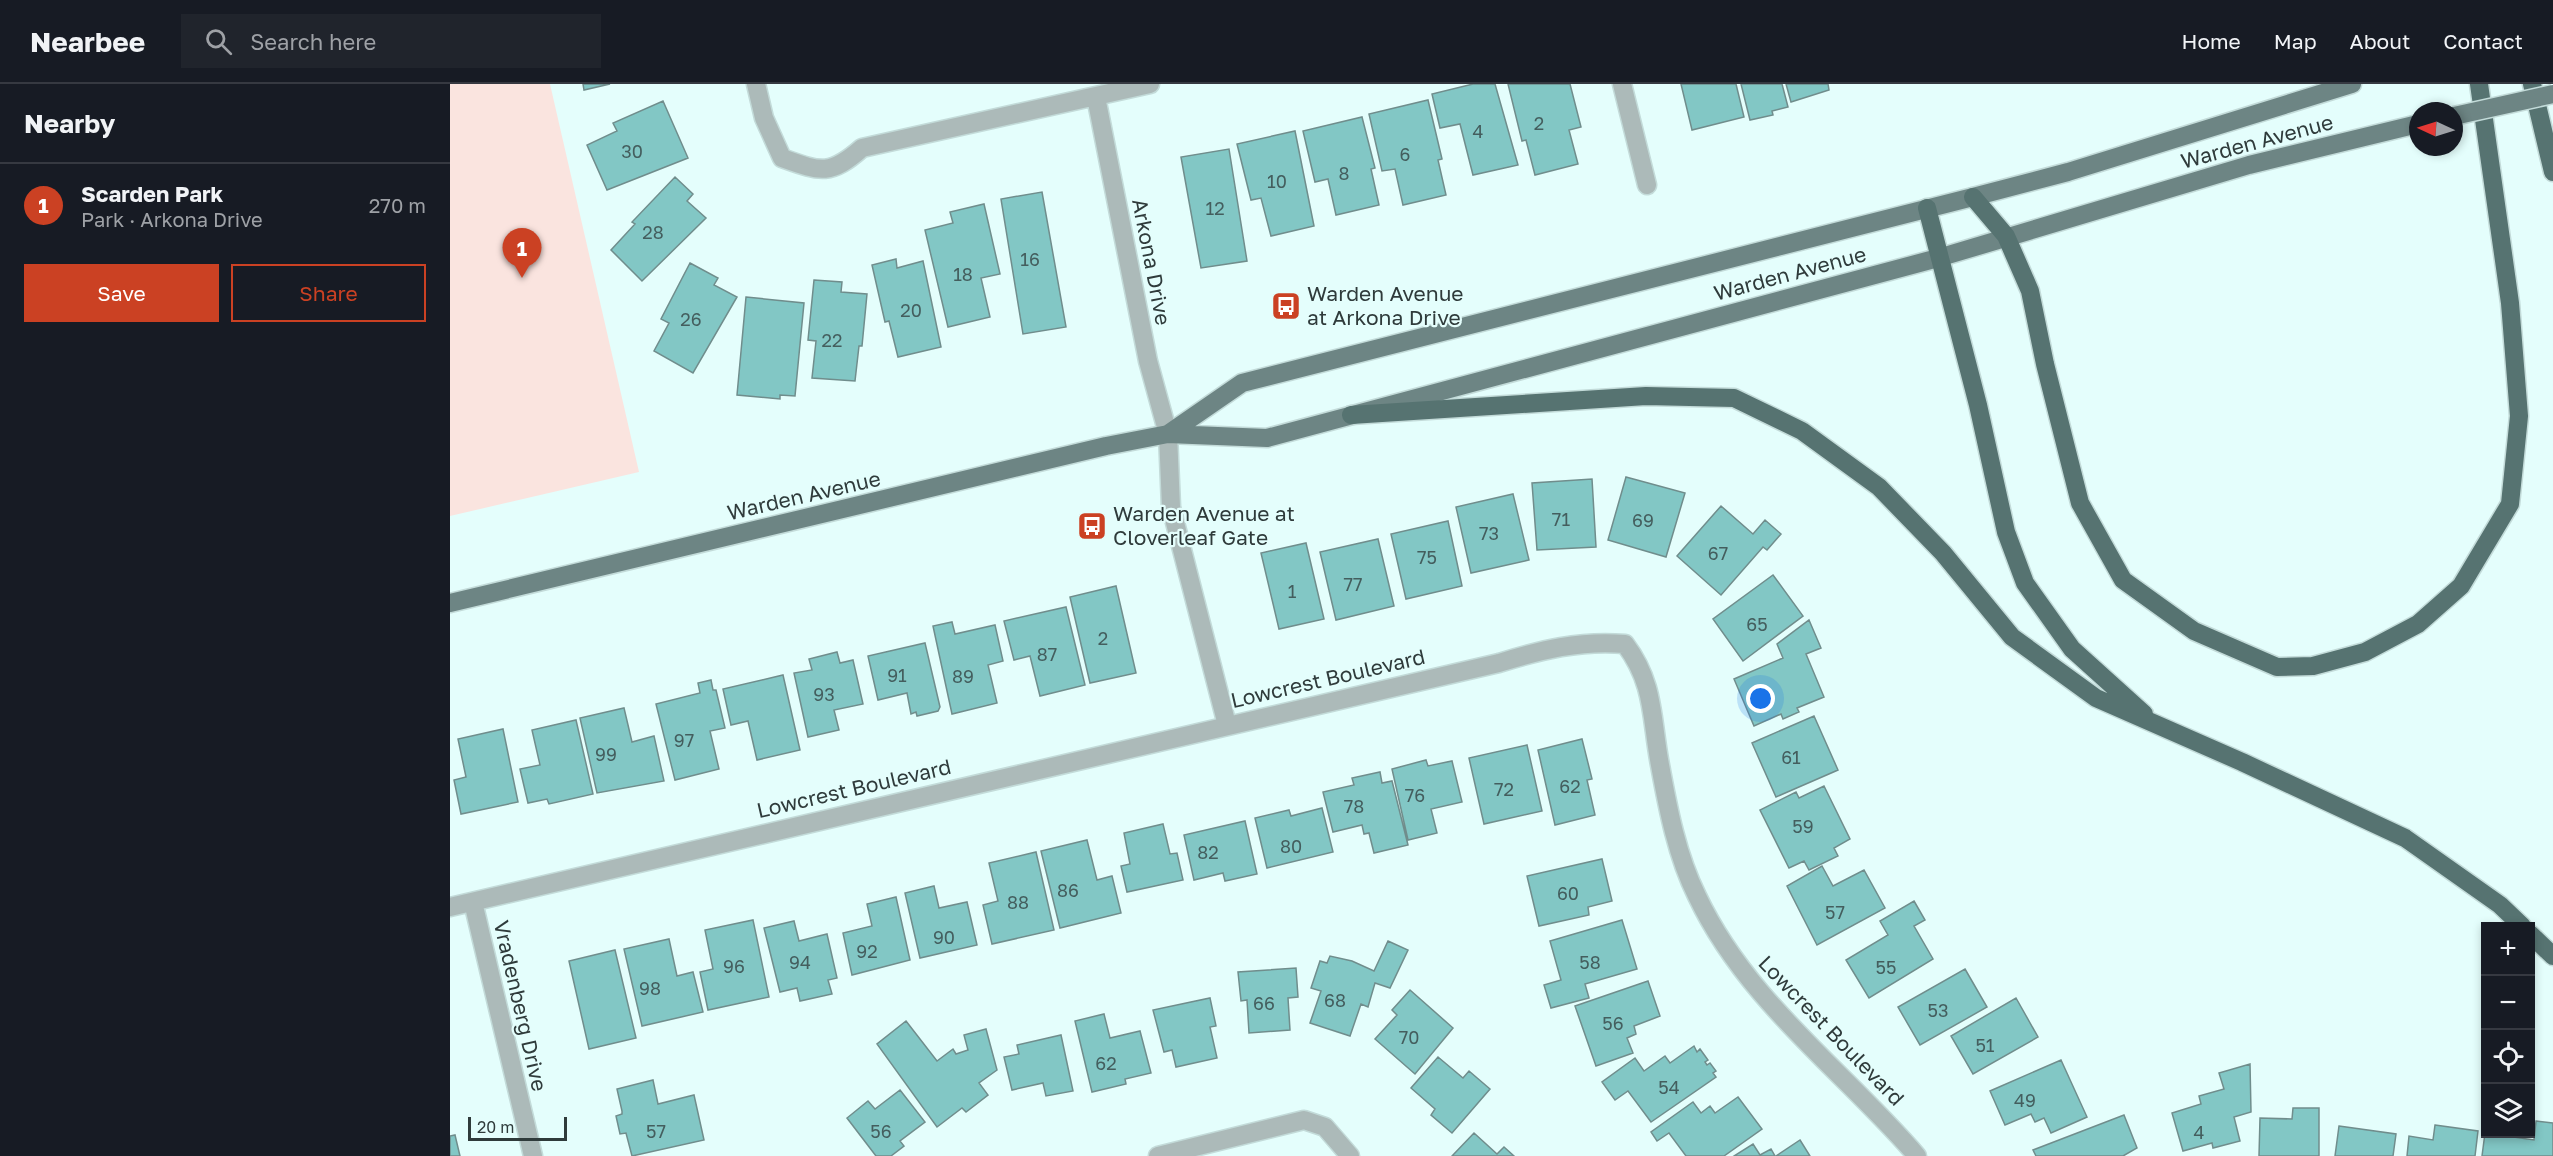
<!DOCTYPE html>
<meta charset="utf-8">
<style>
:root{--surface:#171b24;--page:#20242c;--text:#f1f3f6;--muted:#9ea1a6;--line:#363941;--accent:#cb4123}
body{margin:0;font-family:"Golos Text",sans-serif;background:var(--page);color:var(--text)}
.controls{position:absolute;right:18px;bottom:18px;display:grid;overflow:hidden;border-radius:0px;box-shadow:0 3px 9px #0003}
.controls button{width:54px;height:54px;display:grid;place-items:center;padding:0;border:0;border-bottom:2px solid var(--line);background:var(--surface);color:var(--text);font:30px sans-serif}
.compass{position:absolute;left:1959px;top:18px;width:54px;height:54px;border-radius:50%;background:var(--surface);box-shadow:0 3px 9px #0003;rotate:274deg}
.scale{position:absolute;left:18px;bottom:15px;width:99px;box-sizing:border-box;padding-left:6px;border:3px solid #2f3b3b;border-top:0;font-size:16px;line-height:21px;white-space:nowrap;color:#2f3b3b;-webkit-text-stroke:4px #e4fefc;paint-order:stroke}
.you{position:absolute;left:1311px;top:615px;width:21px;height:21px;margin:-15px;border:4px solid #fff;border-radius:50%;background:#1a73e8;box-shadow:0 0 0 9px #1a73e833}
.badge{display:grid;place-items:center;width:39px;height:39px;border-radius:50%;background:var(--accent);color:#fff;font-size:20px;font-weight:700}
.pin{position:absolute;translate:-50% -50px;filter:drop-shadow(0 2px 3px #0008)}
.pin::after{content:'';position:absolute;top:32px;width:21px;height:18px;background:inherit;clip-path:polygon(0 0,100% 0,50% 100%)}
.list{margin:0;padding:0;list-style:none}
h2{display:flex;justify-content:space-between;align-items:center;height:78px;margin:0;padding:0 24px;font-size:26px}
h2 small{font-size:20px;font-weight:400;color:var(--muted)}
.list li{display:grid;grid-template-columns:39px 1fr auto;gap:18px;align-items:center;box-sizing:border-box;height:84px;padding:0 24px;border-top:2px solid var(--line)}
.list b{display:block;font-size:22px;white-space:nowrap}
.list p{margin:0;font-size:20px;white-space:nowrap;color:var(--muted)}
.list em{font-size:20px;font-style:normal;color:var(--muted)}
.actions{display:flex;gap:12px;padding:18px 24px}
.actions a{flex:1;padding:14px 0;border:2px solid var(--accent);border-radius:0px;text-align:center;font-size:21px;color:var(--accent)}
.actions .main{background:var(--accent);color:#fff}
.icon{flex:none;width:33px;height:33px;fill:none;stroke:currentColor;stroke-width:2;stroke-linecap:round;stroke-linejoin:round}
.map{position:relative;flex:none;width:2103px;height:1072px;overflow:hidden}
header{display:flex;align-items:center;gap:36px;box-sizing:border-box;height:84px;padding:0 30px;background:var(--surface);border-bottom:2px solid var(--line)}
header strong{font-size:28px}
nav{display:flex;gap:33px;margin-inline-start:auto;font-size:21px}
.search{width:420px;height:54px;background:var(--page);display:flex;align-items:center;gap:15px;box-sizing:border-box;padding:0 21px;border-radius:0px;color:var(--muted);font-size:22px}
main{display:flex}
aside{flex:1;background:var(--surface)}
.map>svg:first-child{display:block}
</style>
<header>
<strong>Nearbee</strong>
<div class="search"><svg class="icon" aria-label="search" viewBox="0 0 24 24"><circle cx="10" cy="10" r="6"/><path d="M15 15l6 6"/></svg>Search here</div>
<nav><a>Home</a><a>Map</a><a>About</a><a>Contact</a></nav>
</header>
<main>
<aside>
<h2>Nearby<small></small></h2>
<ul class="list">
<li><span class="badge">1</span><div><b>Scarden Park</b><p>Park · Arkona Drive</p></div><em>270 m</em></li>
</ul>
<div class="actions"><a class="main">Save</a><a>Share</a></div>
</aside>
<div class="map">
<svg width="2103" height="1072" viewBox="0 0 2103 1072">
<rect width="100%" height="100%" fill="#e4fefc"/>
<path fill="#fae4df" d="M0,0H100L189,388L0,432Z"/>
<path fill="#82c7c5" stroke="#708d8c" stroke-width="1.5" d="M133,0H160L134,6Z
M1023,0H1045L1068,81L1023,91L1010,40L990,44L982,10Z
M1058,0H1120L1131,43L1119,46L1128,80L1085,91L1076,56L1072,57Z
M1231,0H1286L1294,33L1242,46Z
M1291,0H1332L1338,23L1322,27L1323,31L1300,36Z
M1336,0H1378L1379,6L1341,18Z
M978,16L992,75L988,76L996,111L953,121L945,85L932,87L919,30Z
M213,17L238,74L157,106L137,61L167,47L163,39Z
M912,33L925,84L921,85L929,121L886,131L878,95L865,98L853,47Z
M845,47L864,142L821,152L811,114L801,116L787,60Z
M779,65L797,177L751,184L731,73Z
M225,93L243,110L237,117L256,134L192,197L161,166L185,140L182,138Z
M592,108L616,243L573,250L551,115Z
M534,120L550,190L531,194L540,233L498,243L475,146L503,139L500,128Z
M446,175L447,184L473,177L491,263L448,273L439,237L435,238L422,181Z
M240,179L268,194L264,201L287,213L243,289L204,267L219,239L211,235Z
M364,196L392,198L391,208L417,210L412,262H409L405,297L362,294L366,257L358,256Z
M296,213L354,219L345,312L330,311V315L287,311Z
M1176,393L1235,409L1216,473L1158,456Z
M1142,395L1146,463L1087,466L1082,399Z
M1063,410L1079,476L1021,489L1006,423Z
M1271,422L1303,450L1315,436L1331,450L1317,466L1313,463L1271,511L1227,472Z
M998,437L1012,502L956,515L941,450Z
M928,455L944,522L886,536L870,468Z
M856,459L874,535L829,545L811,469Z
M1323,491L1353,532L1293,577L1263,535Z
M666,502L686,589L640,599L620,513Z
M616,523L635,601L590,612L580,572L564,576L554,537Z
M1359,536L1371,564L1356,570L1374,613L1347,624L1349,628L1333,635L1331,630L1304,642L1284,595L1333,574L1327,560Z
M502,538L505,550L545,541L553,577L538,581L547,619L502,630L483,542Z
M475,559L490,623L488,627L467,632L466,628L461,630L457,609L428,616L418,572Z
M387,568L390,579L403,576L413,620L384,626L389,646L358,653L344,589L362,586L359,575Z
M333,591L350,666L307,676L298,637L281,641L273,605Z
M261,596L263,606H266L275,644L260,647L269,685L225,696L206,620L250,609L248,599Z
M174,624L182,658L204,652L214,697L147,709L130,634Z
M1364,632L1388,686L1326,713L1302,659Z
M126,636L143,710L99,720L97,715L78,719L70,685L90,681L82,646Z
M53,645L68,718L11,730L4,696L16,693L8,655Z
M1132,655L1142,695L1137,696L1145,731L1105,741L1088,666Z
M1077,661L1092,727L1034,740L1019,674Z
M976,676L978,682L1002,677L1012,718L981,725L987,749L958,756L942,685Z
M930,688L932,699L942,697L958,761L924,769L919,749L914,750L912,741L883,748L873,708L904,701L902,694Z
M1374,702L1400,755L1384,764L1388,772L1359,786L1354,777L1339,784L1310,726L1346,708L1349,714Z
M872,724L883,768L817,784L805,734L839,726L841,732Z
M795,737L807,790L775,797L773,789L744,796L734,751Z
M713,740L720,770L727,769L733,796L677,808L671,782L680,780L674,749Z
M637,756L647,796L662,792L671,829L610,844L591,767Z
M586,768L604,846L542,860L533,821L548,817L539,779Z
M1152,775L1162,817L1138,823L1139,831L1089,842L1077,792Z
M1372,782L1383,802L1414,786L1435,824L1367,861L1337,802Z
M484,802L489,824L517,818L527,861L470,874L455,809Z
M446,813L460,876L402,891L393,849L422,842L417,820Z
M1464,817L1475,836L1464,842L1483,875L1419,914L1396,876L1438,851L1430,837Z
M303,836L319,913L258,926L250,888L263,885L255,846Z
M1172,836L1187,885L1135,900L1139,914L1101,924L1094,901L1111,896L1100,857Z
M344,837L349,857L377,850L387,894L378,896L382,910L350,917L347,904L330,908L314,844Z
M219,855L227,892L243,888L253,928L192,942L174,865Z
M938,857L958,866L940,904L925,899L918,923L911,920L900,952L860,939L871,907L861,904L870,877L877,879L880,872L902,877L924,887Z
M165,866L186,954L139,965L119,877Z
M846,884L848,913L838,914L840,946L799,949L797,916L791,917L788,888Z
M1515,885L1537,923L1470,961L1448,923Z
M1198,897L1210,932L1184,942L1186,950L1177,954L1183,969L1146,982L1125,922Z
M960,906L1003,944L965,990L925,955L947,931L942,926Z
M760,914L766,942L760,943L767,974L726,983L722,966L714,968L703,926Z
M1566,914L1588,953L1523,990L1501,952Z
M654,930L660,954L690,947L701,989L675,995L676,1000L642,1008L625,937Z
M456,937L487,977L503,965L506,970L518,966L514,951L536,945L547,986L529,999L538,1011L516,1028L512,1024L487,1043L427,960Z
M611,951L623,1007L596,1012L593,999L562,1006L554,973L569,970L567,961Z
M1244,962L1247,968L1250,965L1258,976L1255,978L1257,981L1260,979L1266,987L1263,989L1266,993L1201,1038L1178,1007L1165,1016L1152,998L1185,974L1194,987L1215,972L1220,979Z
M988,973L1013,994L1019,987L1040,1005L1002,1049L981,1031L985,1025L961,1004Z
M1611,976L1637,1033L1601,1049L1594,1034L1585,1038L1581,1030L1555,1041L1540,1007Z
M1800,980L1801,1028L1784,1033L1790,1057L1763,1064L1762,1059L1733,1067L1722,1029L1751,1020L1749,1012L1774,1005L1769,989Z
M203,996L208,1020L244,1011L254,1056L182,1072L176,1049L170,1050L166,1032L172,1030V1027L167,1005Z
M450,1006L475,1038L450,1057L454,1062L441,1072H426L397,1034L418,1017L425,1025Z
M1288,1013L1312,1045L1274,1072H1236L1219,1049L1207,1057L1201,1048L1243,1018L1251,1029L1260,1022L1265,1029Z
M1843,1024H1869V1072H1809L1810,1034L1842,1035Z
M1674,1031L1687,1064L1673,1072H1586L1583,1066Z
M2086,1037L2103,1039V1072H2032L2035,1049L2084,1056Z
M1985,1041L2028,1047L2025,1072H1957L1959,1052L1983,1056Z
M1889,1042L1946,1050L1943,1072H1885Z
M1024,1049L1047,1070L1054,1063L1064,1072H1002Z
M5,1051L10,1072H0V1052Z
M1350,1056L1360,1072H1326Z
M1303,1060L1310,1071L1321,1065L1325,1072H1284Z"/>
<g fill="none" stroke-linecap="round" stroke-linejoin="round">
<g stroke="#c3dbd9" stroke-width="21">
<path id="minor" d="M306,0L314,34L332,74C371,88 380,92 412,64L700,0
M1172,0L1197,101
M646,13L698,277L718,350L721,423L777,641
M23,818L83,1072
M0,823L1049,579C1091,566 1130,556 1175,560C1205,600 1201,634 1210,681C1218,725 1227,772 1247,812C1297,918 1393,986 1467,1072
M708,1072L854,1036L875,1043L900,1072"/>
</g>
<g stroke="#c3dbd9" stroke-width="21">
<path id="major" d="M718,350L792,299L1523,113L1618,88L1902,0
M0,519L656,362L718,350L817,354L1488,174L1799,81L1968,40"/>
</g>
<g stroke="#c3dbd9" stroke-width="21">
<path id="highway" d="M2082,0L2103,88
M1523,113L1556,152L1580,207L1595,280L1630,419L1673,496L1744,547L1827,583L1863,582L1915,568L1968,540L2011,502L2060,420L2069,332L2060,219L2029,0
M1477,124L1528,321L1556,448L1575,499L1622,565L1694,630
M901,331L1196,312L1284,314L1352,347L1429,403L1493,469L1562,553L1646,614L1792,678L1955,754L2050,821L2072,842
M2080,850L2103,872"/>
</g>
<use href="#minor" stroke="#acbab9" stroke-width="18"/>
<use href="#major" stroke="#6d8584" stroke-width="18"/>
<use href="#highway" stroke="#567371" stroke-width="18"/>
<g stroke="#c3dbd9" stroke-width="21" stroke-linecap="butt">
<path id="major-bridge" d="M2004,32L2103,10"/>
</g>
<use href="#major-bridge" stroke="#6d8584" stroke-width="18"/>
</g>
<defs>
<g id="bus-square" transform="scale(1.5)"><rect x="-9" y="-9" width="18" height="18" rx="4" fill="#cb4123" stroke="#e4fefc"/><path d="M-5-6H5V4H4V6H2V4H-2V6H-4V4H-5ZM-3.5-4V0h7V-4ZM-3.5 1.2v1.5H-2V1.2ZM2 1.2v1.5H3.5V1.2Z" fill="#fff"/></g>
</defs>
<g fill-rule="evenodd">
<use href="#bus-square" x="836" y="222"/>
<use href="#bus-square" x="642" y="442"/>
</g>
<g text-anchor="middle" stroke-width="4.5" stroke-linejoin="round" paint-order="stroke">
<g font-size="18" fill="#445e5e">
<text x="1089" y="46">2</text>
<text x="1028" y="54">4</text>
<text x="182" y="74">30</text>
<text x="955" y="77">6</text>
<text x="894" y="96">8</text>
<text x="827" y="104">10</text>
<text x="765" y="131">12</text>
<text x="203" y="155">28</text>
<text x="580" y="182">16</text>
<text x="513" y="197">18</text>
<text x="461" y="233">20</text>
<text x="241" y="242">26</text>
<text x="382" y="263">22</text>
<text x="1111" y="442">71</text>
<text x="1193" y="443">69</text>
<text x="1039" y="456">73</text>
<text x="1268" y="476">67</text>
<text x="977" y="480">75</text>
<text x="903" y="507">77</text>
<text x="842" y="514">1</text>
<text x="1307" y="547">65</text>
<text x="653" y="561">2</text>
<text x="597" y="577">87</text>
<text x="447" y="598">91</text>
<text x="513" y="599">89</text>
<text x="374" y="617">93</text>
<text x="234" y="663">97</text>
<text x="156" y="677">99</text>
<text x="1341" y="680">61</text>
<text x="1120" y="709">62</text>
<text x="1054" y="712">72</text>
<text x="965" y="718">76</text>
<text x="904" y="729">78</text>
<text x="1353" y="749">59</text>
<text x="841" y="769">80</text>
<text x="758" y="775">82</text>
<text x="618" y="813">86</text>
<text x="1118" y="816">60</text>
<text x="568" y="825">88</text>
<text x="1385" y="835">57</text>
<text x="494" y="860">90</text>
<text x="417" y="874">92</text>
<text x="350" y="885">94</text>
<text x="1140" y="885">58</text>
<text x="284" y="889">96</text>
<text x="1436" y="890">55</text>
<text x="200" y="911">98</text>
<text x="885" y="923">68</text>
<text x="814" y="926">66</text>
<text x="1488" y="933">53</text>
<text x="1163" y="946">56</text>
<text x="959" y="960">70</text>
<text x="1535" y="968">51</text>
<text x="656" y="986">62</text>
<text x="1219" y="1010">54</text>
<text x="1575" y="1023">49</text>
<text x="206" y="1054">57</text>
<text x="431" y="1054">56</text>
<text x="1749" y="1055">4</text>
</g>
<g font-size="21" fill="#2f3b3b" stroke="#e4fefc">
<text transform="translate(1807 58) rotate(-15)" y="7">Warden Avenue</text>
<text transform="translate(701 178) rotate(79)" y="7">Arkona Drive</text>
<text transform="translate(1340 190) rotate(-15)" y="7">Warden Avenue</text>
<text transform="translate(354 412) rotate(-13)" y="7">Warden Avenue</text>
<text transform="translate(878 595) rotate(-13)" y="7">Lowcrest Boulevard</text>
<text transform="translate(404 705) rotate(-13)" y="7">Lowcrest Boulevard</text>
<text transform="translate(70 922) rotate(77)" y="7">Vradenberg Drive</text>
<text transform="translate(1381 947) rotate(46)" y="7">Lowcrest Boulevard</text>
</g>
<g font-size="21" fill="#2f3b3b" stroke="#e4fefc" text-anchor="start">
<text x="857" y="217">Warden Avenue<tspan x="857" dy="24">at Arkona Drive</tspan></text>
<text x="663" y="437">Warden Avenue at<tspan x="663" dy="24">Cloverleaf Gate</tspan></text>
</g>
</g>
</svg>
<div class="controls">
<button>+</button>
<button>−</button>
<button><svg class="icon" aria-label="locate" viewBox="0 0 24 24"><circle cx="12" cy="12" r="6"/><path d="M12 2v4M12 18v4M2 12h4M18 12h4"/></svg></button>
<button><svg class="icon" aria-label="layers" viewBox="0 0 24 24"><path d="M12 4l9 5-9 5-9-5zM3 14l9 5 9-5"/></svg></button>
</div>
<svg class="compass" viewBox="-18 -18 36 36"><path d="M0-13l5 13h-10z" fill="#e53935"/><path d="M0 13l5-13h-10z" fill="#9ea1a6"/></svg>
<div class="scale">20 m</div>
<div class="you"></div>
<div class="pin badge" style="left:72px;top:194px">1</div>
</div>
</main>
